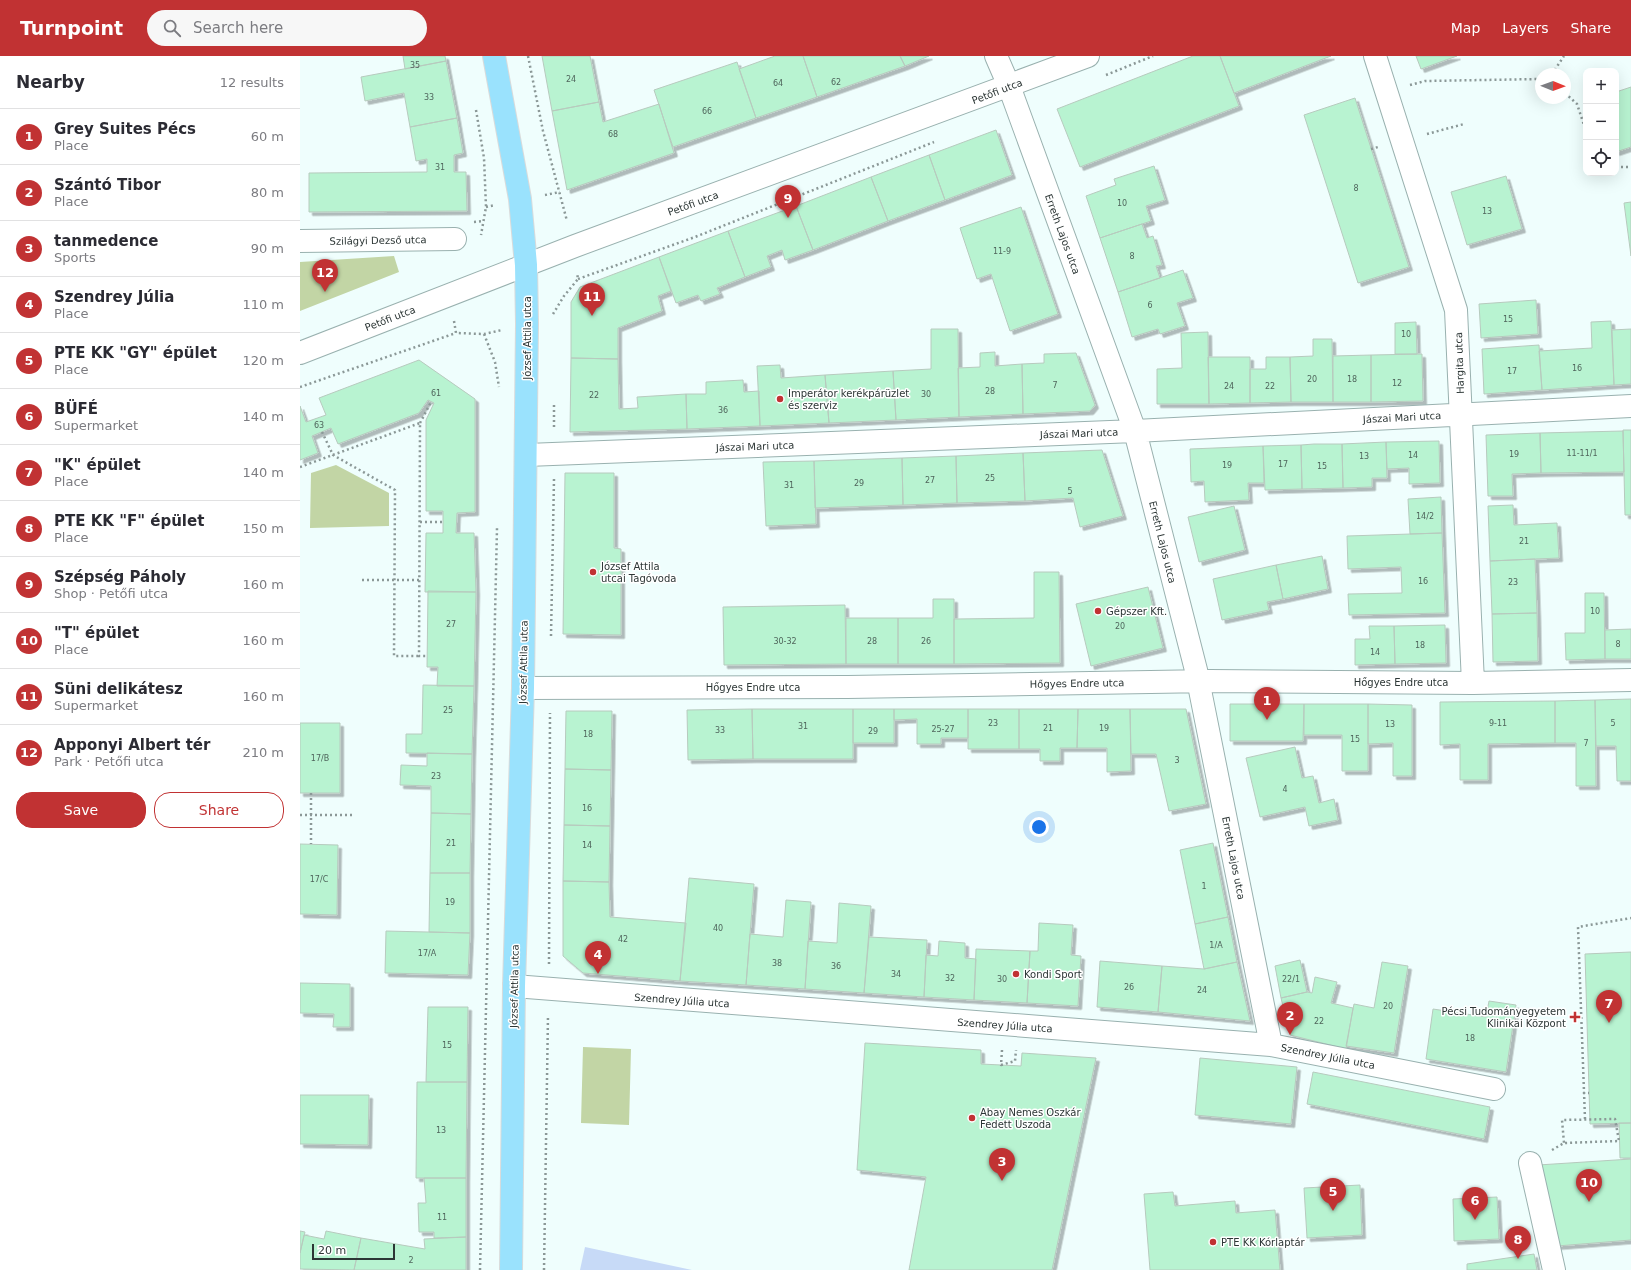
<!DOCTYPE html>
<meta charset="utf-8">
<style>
:root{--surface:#fff;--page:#f7f7f7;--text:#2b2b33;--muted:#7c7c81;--line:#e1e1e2;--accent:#c13233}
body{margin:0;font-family:"DejaVu Sans",sans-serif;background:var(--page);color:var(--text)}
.controls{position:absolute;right:12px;top:12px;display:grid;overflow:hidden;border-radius:8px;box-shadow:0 4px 16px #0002}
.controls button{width:36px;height:36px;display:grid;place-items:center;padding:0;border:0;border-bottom:1px solid var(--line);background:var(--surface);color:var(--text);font:20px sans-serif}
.compass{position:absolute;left:1235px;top:12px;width:36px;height:36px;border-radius:50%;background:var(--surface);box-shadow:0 4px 16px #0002;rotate:91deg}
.scale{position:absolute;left:12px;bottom:10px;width:83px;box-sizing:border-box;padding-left:4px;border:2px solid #2c3635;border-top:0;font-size:11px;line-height:14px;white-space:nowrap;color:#2c3635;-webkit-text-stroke:3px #fff;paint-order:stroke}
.you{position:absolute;left:739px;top:771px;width:14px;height:14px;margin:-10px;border:3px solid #fff;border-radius:50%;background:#1a73e8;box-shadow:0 0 0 6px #1a73e833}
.badge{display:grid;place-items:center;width:26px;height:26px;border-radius:50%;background:var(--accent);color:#fff;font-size:13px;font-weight:700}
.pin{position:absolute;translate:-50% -33px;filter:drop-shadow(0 1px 2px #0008)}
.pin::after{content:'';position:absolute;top:21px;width:14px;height:12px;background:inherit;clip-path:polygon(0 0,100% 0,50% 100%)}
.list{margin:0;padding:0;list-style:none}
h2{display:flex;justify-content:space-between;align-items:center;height:52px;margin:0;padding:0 16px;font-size:17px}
h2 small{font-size:13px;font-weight:400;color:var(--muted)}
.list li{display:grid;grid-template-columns:26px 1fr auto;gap:12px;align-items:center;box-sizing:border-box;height:56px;padding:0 16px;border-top:1px solid var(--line)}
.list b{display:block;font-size:15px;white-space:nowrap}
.list p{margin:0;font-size:13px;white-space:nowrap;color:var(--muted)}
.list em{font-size:13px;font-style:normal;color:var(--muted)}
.actions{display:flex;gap:8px;padding:12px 16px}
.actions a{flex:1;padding:9px 0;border:1px solid var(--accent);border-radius:16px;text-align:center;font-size:14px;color:var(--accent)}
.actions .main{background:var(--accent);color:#fff}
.icon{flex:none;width:22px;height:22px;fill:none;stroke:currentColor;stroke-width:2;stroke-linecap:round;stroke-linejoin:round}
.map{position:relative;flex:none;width:1331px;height:1214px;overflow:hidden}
header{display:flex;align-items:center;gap:24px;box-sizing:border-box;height:56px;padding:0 20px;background:var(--accent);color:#fff}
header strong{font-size:19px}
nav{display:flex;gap:22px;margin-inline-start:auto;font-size:14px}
.search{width:280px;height:36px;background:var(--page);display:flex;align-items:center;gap:10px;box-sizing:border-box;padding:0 14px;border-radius:22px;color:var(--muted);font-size:15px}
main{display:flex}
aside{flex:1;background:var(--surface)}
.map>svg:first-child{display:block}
</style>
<header>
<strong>Turnpoint</strong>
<div class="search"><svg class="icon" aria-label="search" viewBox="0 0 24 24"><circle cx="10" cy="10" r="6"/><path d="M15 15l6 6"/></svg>Search here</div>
<nav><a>Map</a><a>Layers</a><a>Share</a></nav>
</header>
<main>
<aside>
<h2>Nearby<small>12 results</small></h2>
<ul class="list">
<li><span class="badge">1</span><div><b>Grey Suites Pécs</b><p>Place</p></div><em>60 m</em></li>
<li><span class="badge">2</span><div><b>Szántó Tibor</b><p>Place</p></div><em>80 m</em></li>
<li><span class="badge">3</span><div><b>tanmedence</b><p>Sports</p></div><em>90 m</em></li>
<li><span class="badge">4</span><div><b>Szendrey Júlia</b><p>Place</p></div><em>110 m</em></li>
<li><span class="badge">5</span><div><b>PTE KK &quot;GY&quot; épület</b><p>Place</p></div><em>120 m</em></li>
<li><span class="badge">6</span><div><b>BÜFÉ</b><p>Supermarket</p></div><em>140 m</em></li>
<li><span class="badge">7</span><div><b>&quot;K&quot; épület</b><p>Place</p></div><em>140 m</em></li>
<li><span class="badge">8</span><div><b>PTE KK &quot;F&quot; épület</b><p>Place</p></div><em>150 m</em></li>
<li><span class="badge">9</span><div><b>Szépség Páholy</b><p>Shop · Petőfi utca</p></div><em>160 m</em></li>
<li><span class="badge">10</span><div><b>&quot;T&quot; épület</b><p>Place</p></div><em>160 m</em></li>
<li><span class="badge">11</span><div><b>Süni delikátesz</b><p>Supermarket</p></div><em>160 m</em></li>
<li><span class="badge">12</span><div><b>Apponyi Albert tér</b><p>Park · Petőfi utca</p></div><em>210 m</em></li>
</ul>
<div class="actions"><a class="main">Save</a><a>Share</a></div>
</aside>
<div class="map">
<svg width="1331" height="1214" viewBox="0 0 1331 1214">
<defs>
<filter id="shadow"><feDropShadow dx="3.5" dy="3.5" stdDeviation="0" flood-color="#0004"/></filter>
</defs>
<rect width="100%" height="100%" fill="#effefd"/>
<path fill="#c2d5a5" d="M94,200L99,216L0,255V206Z
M36,409L89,437V470L10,472L11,417Z
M283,991L331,993L329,1069L281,1067Z"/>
<path fill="#c7daf7" d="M285,1191L392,1214H280Z"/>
<path fill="#b8f3d1" stroke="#b7cabe" filter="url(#shadow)" d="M103,0H145L146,5L105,13Z
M242,0H290L299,46L252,55Z
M475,0H503L517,41L456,62L439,13Z
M503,0H600L605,10L517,41Z
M600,0H629L605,10Z
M893,0H920L939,50L780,111L757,53Z
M920,0H1031L934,37Z
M1116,0H1157L1121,13Z
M146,5L157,62L110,71L104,37L65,45L61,21Z
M437,6L456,62L373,91L354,34Z
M1331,31V91L1316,96V36Z
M1055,42L1109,211L1058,227L1004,59Z
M299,46L303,66L359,48L374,97L267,134L252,55Z
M157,62L163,97L154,99V116H166L167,155L9,156V117L127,116V103L116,105L110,71Z
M696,74L712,119L645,144L629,99Z
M629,99L645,144L588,165L571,121Z
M854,110L865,144L846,150L851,165L800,182L786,140L816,129L814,123Z
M1206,120L1222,173L1167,189L1151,136Z
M571,121L588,165L513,194L496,150Z
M1331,146V200L1324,147Z
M496,150L513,194L485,204L482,194L467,200L471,211L445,221L428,175Z
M721,151L758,258L710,275L691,218L677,223L660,172Z
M842,168L847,182L853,180L862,209L856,210L860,222L818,236L800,182Z
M428,175L445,221L417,232L420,238L401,245L398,239L376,247L359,201Z
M359,201L371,235L358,240L362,255L318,272V303L271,302V246L280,231Z
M883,214L893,242L877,247L885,270L860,278L858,273L832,281L818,236Z
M1236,244L1238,278L1181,282L1179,248Z
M1311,265L1314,329L1242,334L1239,295L1292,292L1291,266Z
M1116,266L1117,298H1095V267Z
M631,273H658L659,361L596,364L593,315L631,313Z
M1331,273V328L1314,329L1312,274Z
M908,276L909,348H857V313L882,312L881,277Z
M1013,283H1032L1033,346H991L990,301L1013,300Z
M1239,289L1242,334L1184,338L1182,293Z
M695,296V310L722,308L723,358L659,361L658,312L680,311V297Z
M776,297L795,349L790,355L723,358L722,308L744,307V298Z
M1122,298L1123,345L1071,346V299Z
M1071,299V346H1033V300Z
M908,301H950V347L909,348Z
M966,301H990L991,346L950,347V313H966Z
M271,302L318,303L319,353L338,352L337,341L386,338L387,373L270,376Z
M119,304L175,343V456L157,457L156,477H174L176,536H125L126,477H143V455H126V364L134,347L128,344L119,357L38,388L31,372L12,380L18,397L0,404V350L6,366L26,359L19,342Z
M480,309L481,322L525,319L529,367L460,370L457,310Z
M593,315L596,364L529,367L525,319Z
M443,324L444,336L459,335L460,370L387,373L386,338H406V326Z
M1323,374H1331V459H1325Z
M1323,375L1324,416L1241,417L1240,377Z
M1240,377L1241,417L1212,418L1213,440H1188L1186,379Z
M1139,385L1140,427L1109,428V412L1087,413L1086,386Z
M1086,386L1087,422H1072V431L1043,432L1042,388Z
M1014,388H1042L1043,432L1002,433L1001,389Z
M1001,389L1002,433L965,434L963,390Z
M963,390L964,427H948L949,444L905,446L904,425L891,426L890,393Z
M802,394L823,460L780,471L773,442L725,445L723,397Z
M723,397L725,445L657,447L656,400Z
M656,400L657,447L603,449L602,402Z
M602,402L603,449L515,452L514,405Z
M514,405L516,468L466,470L463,406Z
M265,417H314V492L321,493V579L263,578Z
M1141,441L1142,477L1110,478L1108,443Z
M1213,449L1214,469L1257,467L1259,502L1190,505L1188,450Z
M934,450L945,494L899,506L888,461Z
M1142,477L1145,557L1049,559L1048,538L1102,537L1101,511L1048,513L1047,480Z
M1022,500L1028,533L983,543L976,509Z
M1235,503L1237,557L1192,558L1190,505Z
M976,509L983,543L967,546L969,554L922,564L913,523Z
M734,516H759L760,607L654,608V563L734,562Z
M848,531L863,592L791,610L776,548Z
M128,535L176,536L174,630H137L138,611H127Z
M1285,537H1304L1305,603L1266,604L1265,577H1285Z
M633,543H654V608H598V562H633Z
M545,549L546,608L424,609L423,551Z
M1237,557L1238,605L1193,606L1192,558Z
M546,562H598V608H546Z
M1145,569L1146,607L1095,608L1094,570Z
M1069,570H1094L1095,608L1055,609V583H1070Z
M1331,573V603H1305V574Z
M123,629L174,630L172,698L106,697V678H122Z
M1331,643V725H1317L1316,690H1296L1295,644Z
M1295,644L1296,730H1276V687H1255V645Z
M1255,645V687L1188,688V724H1160V688L1140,689V646Z
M930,648H1004L1003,685H930Z
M1004,648H1068V715H1042V679H1004Z
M1068,648L1112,649V720H1093V687L1068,688Z
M452,653L453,703L388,704L387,654Z
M452,653H553V703H453Z
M553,653H594V687H553Z
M594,653H668V682H641V688H617V663L594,664Z
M668,653H719V693H668Z
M719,653H778L777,692H760V705H740V693H719Z
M778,653H830L831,715L807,716V692H777Z
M830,653H886L906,748L869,755L856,698H831Z
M266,655H312L311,714L265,713Z
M0,667H40V737H0Z
M995,691L1002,722L1013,720L1019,747L1034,743L1038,764L1009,770L1005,751L960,761L946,702Z
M127,697L172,698L171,758L131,757V730L100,729L101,709L127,710Z
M265,713L311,714L310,770L264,769Z
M131,757L171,758L170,817H130Z
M264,769L310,770L309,826L263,825Z
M913,787L928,861L895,868L880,794Z
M0,788L38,789L37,859L0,858Z
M130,817H170V877L129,876Z
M389,822L454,828L446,929L380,925Z
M263,825L309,826L310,861L386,867L380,925L283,917L263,900Z
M486,844L511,846L505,933L446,929L450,878L483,881Z
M539,847L571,850L564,937L505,933L508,885L537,887Z
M928,861L937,906L904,913L895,868Z
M739,867L773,869L771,899L781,900L778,950L727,947L730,895H738Z
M86,875L170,877L168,919L85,917Z
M569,881L627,884L624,941L564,937Z
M639,885L665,887V902L676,903L674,944L624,941L626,899L638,900Z
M676,893L730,895L727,947L674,944Z
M1331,896V1067L1290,1068L1285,898Z
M1000,904L1007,936L981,942L975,910Z
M800,905L862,910L858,956L797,951Z
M937,906L950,965L858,956L862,910L904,913Z
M1082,906L1108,910L1094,997L1046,990L1054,948L1074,952Z
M1015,921L1037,926L1031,947L1053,952L1046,993L990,979L981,942L1007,936L1012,937Z
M0,927L50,928V971H33L34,958L0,957Z
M1189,945L1216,949L1206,1016L1126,1003L1133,953L1186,961Z
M128,951H168L167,1026H126Z
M565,987L681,994V1008L721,1010L722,997L796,1002L752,1214H609L626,1121L557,1114Z
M900,1002L997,1011L991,1068L895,1059Z
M1013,1016L1190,1051L1184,1083L1007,1048Z
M117,1026H167L166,1122H116Z
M0,1039H69L68,1089L0,1088Z
M1319,1067H1331V1102H1320Z
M1331,1103V1184L1257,1190L1238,1109Z
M124,1122H166V1181L134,1182V1176H119L118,1147H126Z
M1060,1129L1062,1179L1007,1182L1004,1132Z
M873,1136L875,1150L935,1145L936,1157L975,1154L980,1214H850L844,1138Z
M1197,1141L1199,1183L1154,1185L1153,1143Z
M0,1175L5,1176L0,1197Z
M26,1175L61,1182L54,1214L0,1213V1197L4,1179L24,1183Z
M166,1181V1214H54L61,1182L125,1193L124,1183Z
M1234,1198L1237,1214H1167V1208Z"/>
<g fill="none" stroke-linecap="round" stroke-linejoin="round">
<g stroke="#99b1af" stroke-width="24">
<path id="minor" d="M696,0L709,30L835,375L896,614L971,989
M1075,0L1156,254L1173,627
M0,185L155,183
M0,297L275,190L788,0
M227,399L835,375L1331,350
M223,632L548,631L910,625L1173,627L1331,624
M214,930L971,989L1194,1033
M1230,1107L1254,1214"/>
</g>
<g stroke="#d9dbdb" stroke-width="24">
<path id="major" d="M194,0L220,143L226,209L227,268L223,632L214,930L211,1214"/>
</g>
<path stroke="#8b9897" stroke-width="2.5" stroke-dasharray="2 3" stroke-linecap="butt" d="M228,0L243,75L267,165
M1252,18L1264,0
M806,19L853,0
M1110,29L1125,25L1241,23
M1265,37L1277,48L1286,75
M176,54L184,102L186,151L181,179
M1127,78L1164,68
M1071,93L1078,91
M1316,111H1331
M245,139L260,136
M186,151L195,149
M174,166L184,165
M278,223L395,181L634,86
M253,258L264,240L278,223L277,217
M154,265L156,277L184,278L202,274
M184,278L195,306L199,331
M0,331L156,277
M254,349V374
M120,367L131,346
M22,376L33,399L95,434L94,600H119
M0,411L120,367L119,600H127
M120,466H143
M62,524H120
M251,580L254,423
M11,737V788
M0,759H53
M249,908L250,657
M702,994L701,1009L715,1005L716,994
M1283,1037H1289
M1285,1063L1278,871L1331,862
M1252,1094L1264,1087L1319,1085L1315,1063L1262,1064L1264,1087
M180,1214L197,472
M244,1214L248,959"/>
<use href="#minor" stroke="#fff" stroke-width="22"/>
<use href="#major" stroke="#9ae2fd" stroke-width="22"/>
</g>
<g fill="#c13233" stroke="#fff" stroke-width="1.5">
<circle cx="480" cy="343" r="4"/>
<circle cx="293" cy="516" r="4"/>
<circle cx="798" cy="555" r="4"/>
<circle cx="716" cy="918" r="4"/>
<path d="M1273 955h4v4h4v4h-4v4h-4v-4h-4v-4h4z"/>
<circle cx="672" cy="1062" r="4"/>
<circle cx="913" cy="1186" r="4"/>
</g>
<g text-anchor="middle" stroke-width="3" stroke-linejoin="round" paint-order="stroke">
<g font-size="8" fill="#4f655c">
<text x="115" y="12">35</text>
<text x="271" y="26">24</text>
<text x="536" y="29">62</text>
<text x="478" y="30">64</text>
<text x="129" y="44">33</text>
<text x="407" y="58">66</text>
<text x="313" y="81">68</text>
<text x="140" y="114">31</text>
<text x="1056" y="135">8</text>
<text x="822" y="150">10</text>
<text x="1187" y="158">13</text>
<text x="702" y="198">11-9</text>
<text x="832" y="203">8</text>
<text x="850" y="252">6</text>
<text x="1208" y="266">15</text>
<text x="1106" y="281">10</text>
<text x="1277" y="315">16</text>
<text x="1212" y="318">17</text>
<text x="1012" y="326">20</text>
<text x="1052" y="326">18</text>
<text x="1097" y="330">12</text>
<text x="755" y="332">7</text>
<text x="929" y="333">24</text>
<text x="970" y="333">22</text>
<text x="690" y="338">28</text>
<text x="136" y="340">61</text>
<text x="626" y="341">30</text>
<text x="294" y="342">22</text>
<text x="423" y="357">36</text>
<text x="19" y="372">63</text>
<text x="1282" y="400">11-11/1</text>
<text x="1214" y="401">19</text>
<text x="1113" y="402">14</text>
<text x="1064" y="403">13</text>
<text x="983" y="411">17</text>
<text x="927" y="412">19</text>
<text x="1022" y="413">15</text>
<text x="690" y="425">25</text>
<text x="630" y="427">27</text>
<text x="559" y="430">29</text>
<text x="489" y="432">31</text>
<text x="770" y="438">5</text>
<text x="1125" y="463">14/2</text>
<text x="1224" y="488">21</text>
<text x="1123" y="528">16</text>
<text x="1213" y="529">23</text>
<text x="1295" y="558">10</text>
<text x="151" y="571">27</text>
<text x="820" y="573">20</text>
<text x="485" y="588">30-32</text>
<text x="572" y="588">28</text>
<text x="626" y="588">26</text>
<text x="1318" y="591">8</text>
<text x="1120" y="592">18</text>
<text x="1075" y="599">14</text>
<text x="148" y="657">25</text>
<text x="693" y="670">23</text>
<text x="1198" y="670">9-11</text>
<text x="1313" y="670">5</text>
<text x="1090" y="671">13</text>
<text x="503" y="673">31</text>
<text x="748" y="675">21</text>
<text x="804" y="675">19</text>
<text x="643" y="676">25-27</text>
<text x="420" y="677">33</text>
<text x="573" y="678">29</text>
<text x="288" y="681">18</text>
<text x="1055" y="686">15</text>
<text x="1286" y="690">7</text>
<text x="20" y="705">17/B</text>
<text x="877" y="707">3</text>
<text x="136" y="723">23</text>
<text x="985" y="736">4</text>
<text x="287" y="755">16</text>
<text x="151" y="790">21</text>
<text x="287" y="792">14</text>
<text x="19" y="826">17/C</text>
<text x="904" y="833">1</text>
<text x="150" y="849">19</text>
<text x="418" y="875">40</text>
<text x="323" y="886">42</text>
<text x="916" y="892">1/A</text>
<text x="127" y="900">17/A</text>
<text x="477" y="910">38</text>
<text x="536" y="913">36</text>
<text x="596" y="921">34</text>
<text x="650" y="925">32</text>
<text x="702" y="926">30</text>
<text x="991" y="926">22/1</text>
<text x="829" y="934">26</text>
<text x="902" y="937">24</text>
<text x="1088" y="953">20</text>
<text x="1019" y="968">22</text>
<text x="1170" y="985">18</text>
<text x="147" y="992">15</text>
<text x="141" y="1077">13</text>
<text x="142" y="1164">11</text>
<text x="111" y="1207">2</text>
</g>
<g font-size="10" fill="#2c3635" stroke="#fff">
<text transform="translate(697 35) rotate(-21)" y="4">Petőfi utca</text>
<text transform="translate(393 147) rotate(-20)" y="4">Petőfi utca</text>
<text transform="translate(763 178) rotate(70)" y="4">Erreth Lajos utca</text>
<text transform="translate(78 184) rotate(-1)" y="4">Szilágyi Dezső utca</text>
<text transform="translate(90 262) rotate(-21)" y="4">Petőfi utca</text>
<text transform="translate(227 282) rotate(-90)" y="4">József Attila utca</text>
<text transform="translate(1159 307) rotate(-92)" y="4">Hargita utca</text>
<text transform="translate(1102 361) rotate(-3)" y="4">Jászai Mari utca</text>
<text transform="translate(779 377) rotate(-2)" y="4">Jászai Mari utca</text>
<text transform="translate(455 390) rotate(-2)" y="4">Jászai Mari utca</text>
<text transform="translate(863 486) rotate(76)" y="4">Erreth Lajos utca</text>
<text transform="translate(223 606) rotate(-89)" y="4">József Attila utca</text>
<text x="1101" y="630">Hőgyes Endre utca</text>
<text transform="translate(777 627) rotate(-1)" y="4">Hőgyes Endre utca</text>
<text x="453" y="635">Hőgyes Endre utca</text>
<text transform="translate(934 802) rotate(79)" y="4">Erreth Lajos utca</text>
<text transform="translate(214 930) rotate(-89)" y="4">József Attila utca</text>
<text transform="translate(382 944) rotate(4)" y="4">Szendrey Júlia utca</text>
<text transform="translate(705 969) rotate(4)" y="4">Szendrey Júlia utca</text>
<text transform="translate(1028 1000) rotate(11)" y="4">Szendrey Júlia utca</text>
</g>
<g font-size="10" fill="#2c3635" stroke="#fff" text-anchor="start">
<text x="488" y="341">Imperátor kerékpárüzlet<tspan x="488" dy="12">és szerviz</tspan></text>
<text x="301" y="514">József Attila<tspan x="301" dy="12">utcai Tagóvoda</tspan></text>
<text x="806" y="559">Gépszer Kft.</text>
<text x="724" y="922">Kondi Sport</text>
<text x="1266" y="959" text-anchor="end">Pécsi Tudományegyetem<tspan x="1266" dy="12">Klinikai Központ</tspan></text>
<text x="680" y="1060">Abay Nemes Oszkár<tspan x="680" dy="12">Fedett Uszoda</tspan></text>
<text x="921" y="1190">PTE KK Kórlaptár</text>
</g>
</g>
</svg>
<div class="controls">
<button>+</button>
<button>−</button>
<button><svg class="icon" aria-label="locate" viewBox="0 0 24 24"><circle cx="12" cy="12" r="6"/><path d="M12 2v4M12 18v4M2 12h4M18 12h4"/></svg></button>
</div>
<svg class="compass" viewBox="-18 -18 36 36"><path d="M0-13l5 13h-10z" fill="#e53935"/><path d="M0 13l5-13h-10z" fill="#7c7c81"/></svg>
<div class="scale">20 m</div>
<div class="you"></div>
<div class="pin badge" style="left:967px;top:664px">1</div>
<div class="pin badge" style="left:990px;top:979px">2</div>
<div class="pin badge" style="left:702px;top:1125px">3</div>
<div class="pin badge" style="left:298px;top:918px">4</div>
<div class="pin badge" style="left:1033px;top:1155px">5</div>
<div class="pin badge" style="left:1175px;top:1164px">6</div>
<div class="pin badge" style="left:1309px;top:967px">7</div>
<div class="pin badge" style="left:1218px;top:1203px">8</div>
<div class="pin badge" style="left:488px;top:162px">9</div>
<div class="pin badge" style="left:1289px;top:1146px">10</div>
<div class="pin badge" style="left:292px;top:260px">11</div>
<div class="pin badge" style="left:25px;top:236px">12</div>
</div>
</main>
